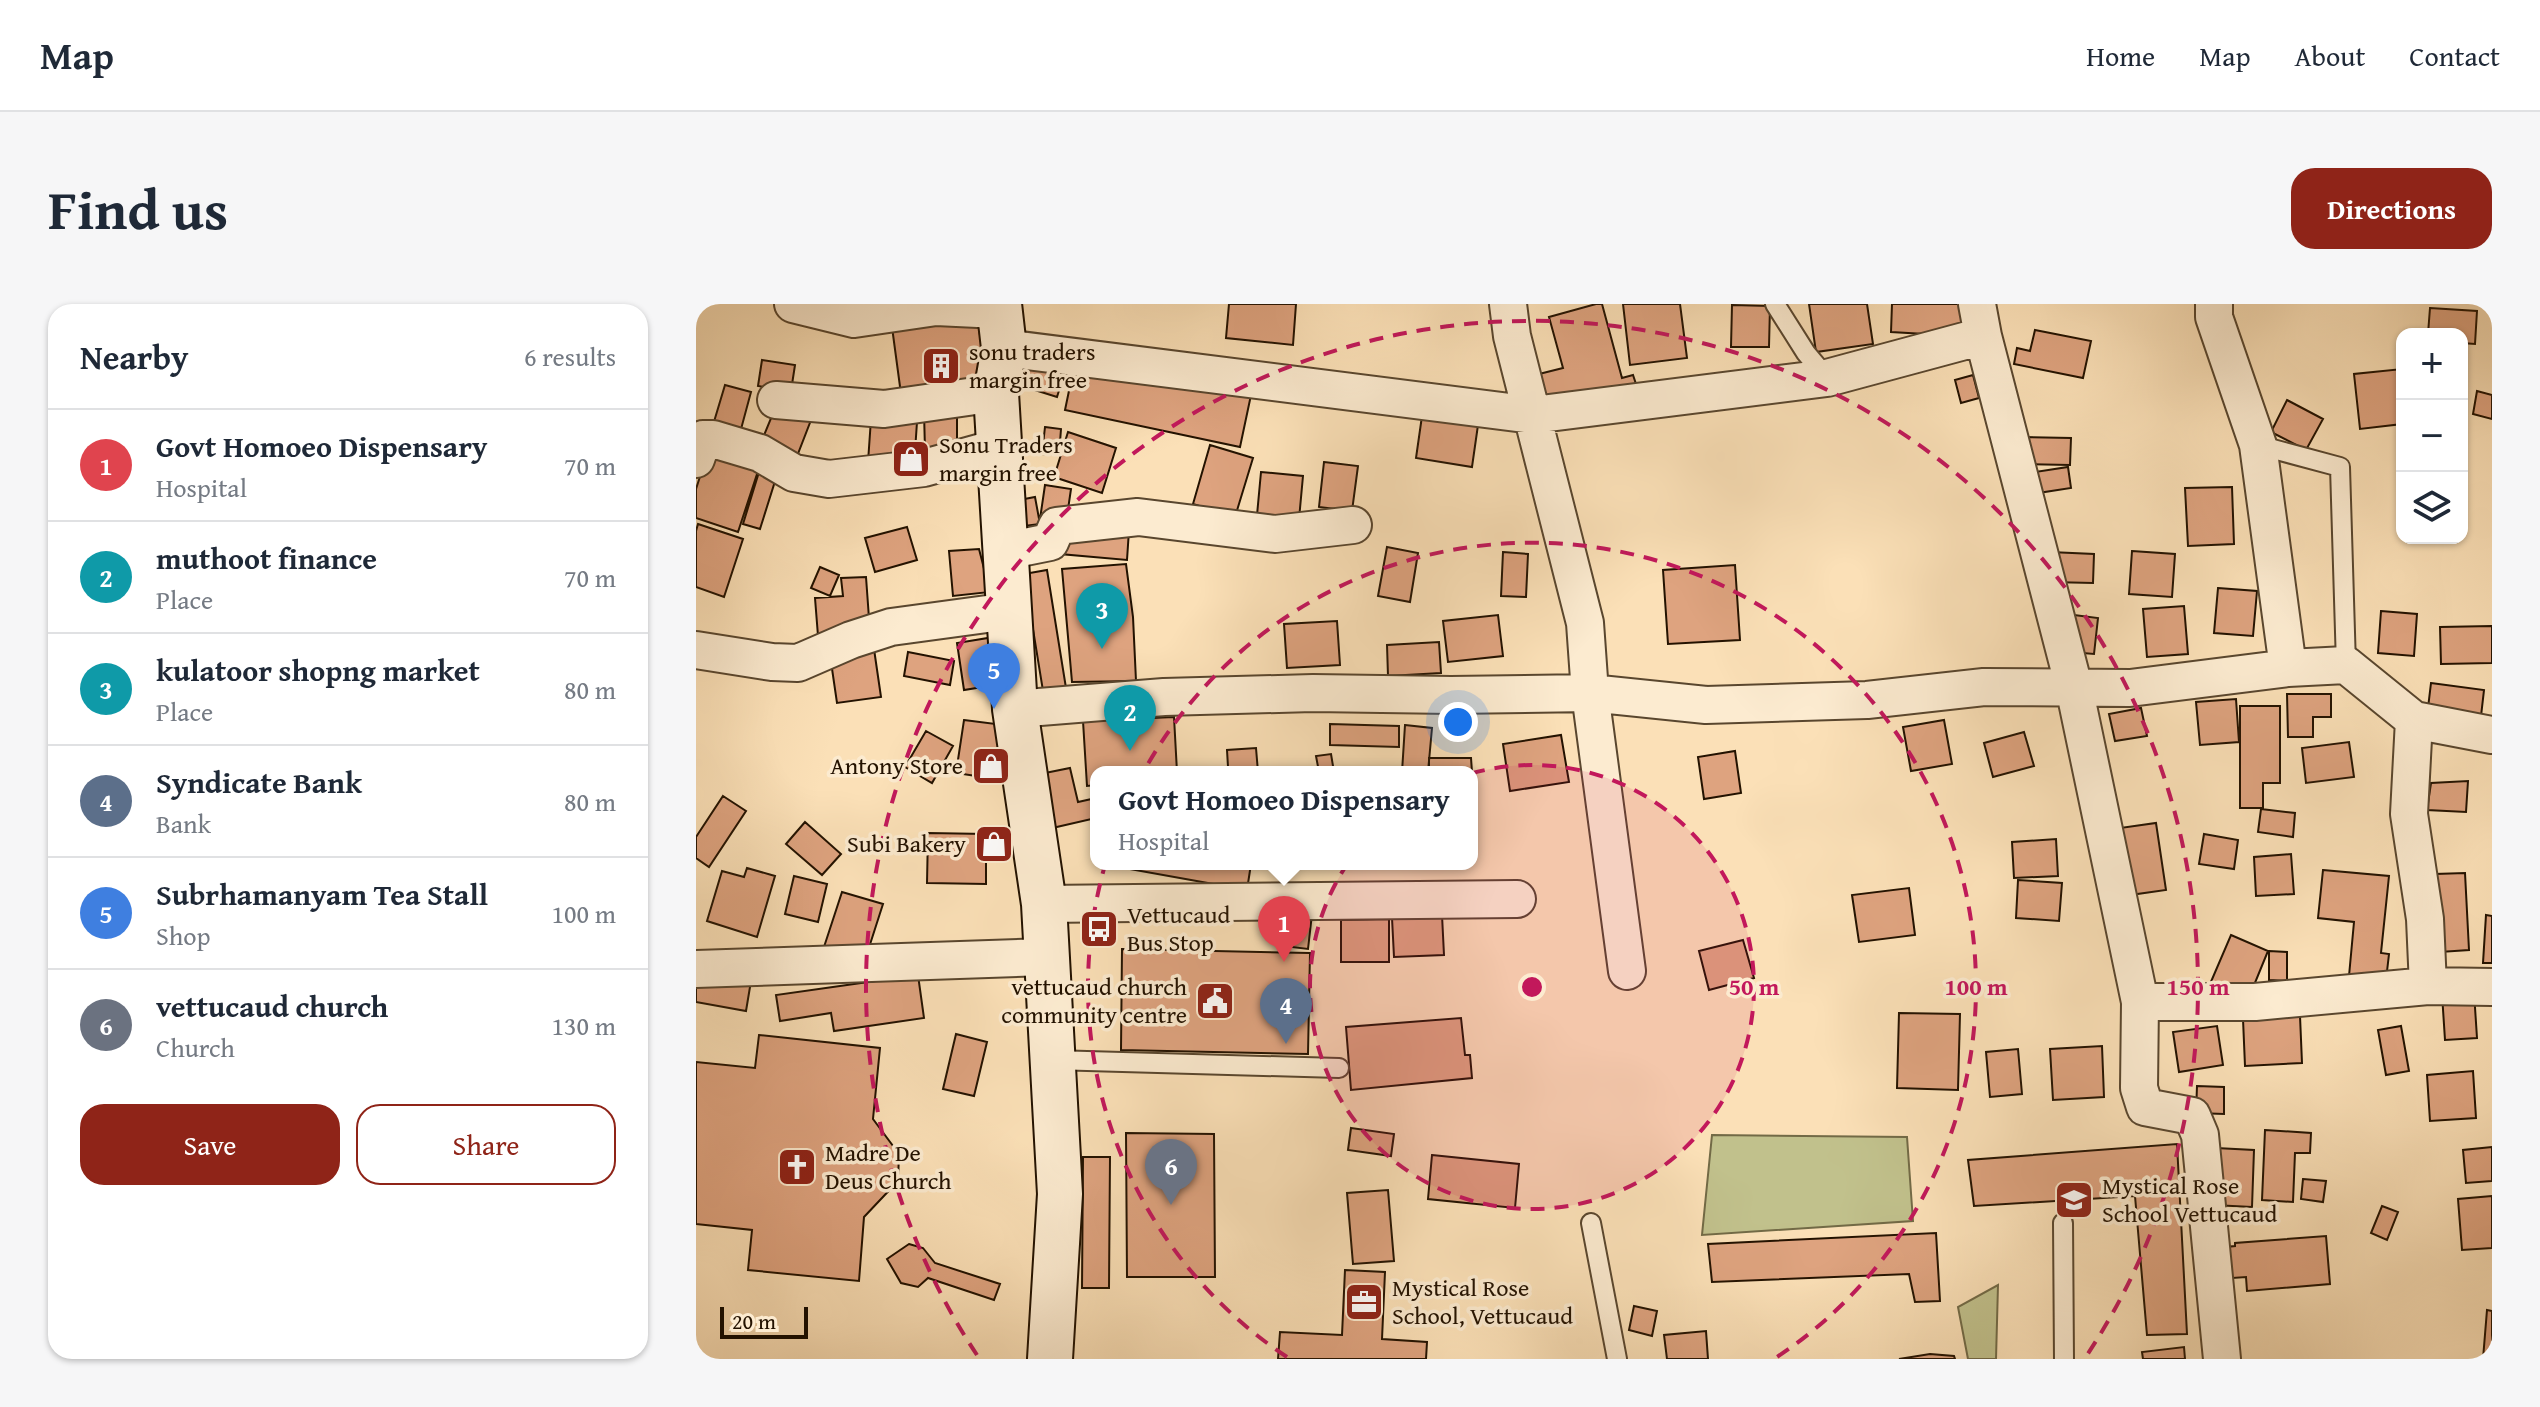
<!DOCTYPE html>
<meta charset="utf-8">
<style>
:root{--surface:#fff;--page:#f6f6f7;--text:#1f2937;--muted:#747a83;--line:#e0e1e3;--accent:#8f2418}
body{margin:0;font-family:"Gentium Book Plus",serif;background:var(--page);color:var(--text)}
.controls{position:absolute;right:24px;top:24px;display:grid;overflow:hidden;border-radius:16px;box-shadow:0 2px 6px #0004}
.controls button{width:72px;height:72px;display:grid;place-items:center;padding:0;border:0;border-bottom:2px solid var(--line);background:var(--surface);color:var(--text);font:40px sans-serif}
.scale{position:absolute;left:24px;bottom:20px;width:88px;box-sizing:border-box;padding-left:8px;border:4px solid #231200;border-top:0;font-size:22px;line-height:28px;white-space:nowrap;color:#231200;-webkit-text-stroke:6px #fcebd0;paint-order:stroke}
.you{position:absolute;left:762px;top:418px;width:28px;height:28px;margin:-20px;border:6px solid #fff;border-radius:50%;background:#1a73e8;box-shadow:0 0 0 12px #1a73e833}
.badge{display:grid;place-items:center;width:52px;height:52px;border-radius:50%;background:var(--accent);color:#fff;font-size:26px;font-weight:700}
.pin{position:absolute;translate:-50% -66px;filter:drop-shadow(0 2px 4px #0008)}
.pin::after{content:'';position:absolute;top:42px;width:28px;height:24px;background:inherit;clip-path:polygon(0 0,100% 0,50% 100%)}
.popup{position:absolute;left:394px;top:462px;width:388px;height:104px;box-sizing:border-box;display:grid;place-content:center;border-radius:16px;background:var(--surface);filter:drop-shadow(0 2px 6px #0005);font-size:26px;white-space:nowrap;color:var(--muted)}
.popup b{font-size:30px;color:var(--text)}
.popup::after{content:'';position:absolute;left:50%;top:100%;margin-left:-16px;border:16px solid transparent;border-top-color:var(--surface)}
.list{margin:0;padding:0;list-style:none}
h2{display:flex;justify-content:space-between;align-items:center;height:104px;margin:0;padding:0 32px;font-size:34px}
h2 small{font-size:26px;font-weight:400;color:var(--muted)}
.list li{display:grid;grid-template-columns:52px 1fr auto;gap:24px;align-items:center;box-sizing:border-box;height:112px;padding:0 32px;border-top:2px solid var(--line)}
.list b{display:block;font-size:30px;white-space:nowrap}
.list p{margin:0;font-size:26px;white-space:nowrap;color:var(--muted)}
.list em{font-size:26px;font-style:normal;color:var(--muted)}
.actions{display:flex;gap:16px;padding:24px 32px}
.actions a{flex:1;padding:18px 0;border:2px solid var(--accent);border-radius:24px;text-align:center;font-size:28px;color:var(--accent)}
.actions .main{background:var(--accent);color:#fff}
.icon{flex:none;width:44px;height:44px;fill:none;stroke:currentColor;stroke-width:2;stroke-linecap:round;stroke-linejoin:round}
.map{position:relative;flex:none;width:1796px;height:1055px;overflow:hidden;border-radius:24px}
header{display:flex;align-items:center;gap:48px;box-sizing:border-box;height:112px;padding:0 40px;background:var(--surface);border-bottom:2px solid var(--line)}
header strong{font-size:38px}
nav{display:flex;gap:44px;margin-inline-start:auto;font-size:28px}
.intro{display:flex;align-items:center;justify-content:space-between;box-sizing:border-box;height:192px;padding:0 48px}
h1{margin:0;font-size:56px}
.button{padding:20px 36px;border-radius:24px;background:var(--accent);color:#fff;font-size:28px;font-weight:700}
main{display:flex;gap:48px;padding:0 48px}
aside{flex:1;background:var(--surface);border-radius:24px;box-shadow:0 2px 6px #0004}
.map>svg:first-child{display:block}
</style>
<header>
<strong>Map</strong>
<nav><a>Home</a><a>Map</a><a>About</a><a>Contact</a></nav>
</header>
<div class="intro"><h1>Find us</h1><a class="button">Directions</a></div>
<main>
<aside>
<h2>Nearby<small>6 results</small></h2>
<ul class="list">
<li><span class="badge" style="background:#e0444e">1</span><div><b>Govt Homoeo Dispensary</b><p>Hospital</p></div><em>70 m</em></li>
<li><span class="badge" style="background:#0f9aa8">2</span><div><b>muthoot finance</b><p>Place</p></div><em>70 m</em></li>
<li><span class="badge" style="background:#0f9aa8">3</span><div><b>kulatoor shopng market</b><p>Place</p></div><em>80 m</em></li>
<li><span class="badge" style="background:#5c6f8a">4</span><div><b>Syndicate Bank</b><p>Bank</p></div><em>80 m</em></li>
<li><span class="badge" style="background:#3f7fe0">5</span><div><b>Subrhamanyam Tea Stall</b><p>Shop</p></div><em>100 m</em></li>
<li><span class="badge" style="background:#6b7280">6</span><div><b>vettucaud church</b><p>Church</p></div><em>130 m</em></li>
</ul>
<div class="actions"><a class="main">Save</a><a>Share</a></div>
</aside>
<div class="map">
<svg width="1796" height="1055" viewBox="0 0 1796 1055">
<rect width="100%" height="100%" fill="#fbe0b7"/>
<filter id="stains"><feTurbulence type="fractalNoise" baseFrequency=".0025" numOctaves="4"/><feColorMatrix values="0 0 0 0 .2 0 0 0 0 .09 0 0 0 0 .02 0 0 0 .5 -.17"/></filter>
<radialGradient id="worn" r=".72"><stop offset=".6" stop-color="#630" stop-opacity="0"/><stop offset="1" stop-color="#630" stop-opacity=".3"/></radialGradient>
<path fill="#c1c18c" stroke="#726a46" stroke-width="2" d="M1016,831L1211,833L1217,917L1006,931Z
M1302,981L1300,1055H1272L1262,1003Z"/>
<path fill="#dea37f" stroke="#231200" stroke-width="2" d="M533,0H600L597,41L530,34Z
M900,0H906L926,74L937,71L941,83L853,106L843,70L867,64L853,13Z
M927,0H984L991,54L934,61Z
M1113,0H1171L1177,40L1120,48Z
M1196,0H1266L1264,32L1195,28Z
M1036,1L1074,2L1073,43H1035Z
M1734,4L1781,7L1779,40L1766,39V30H1732Z
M281,11L291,78L205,90L196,23Z
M1339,26L1395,37L1387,74L1318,60L1321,44L1334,47Z
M335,52L370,64L361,93L326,82Z
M380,53L555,91L544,143L369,106Z
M66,56L99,61L95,87L62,82Z
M1706,65V120L1664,125L1658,70Z
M1277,71L1283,94L1265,99L1259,76Z
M29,81L55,88L41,140L14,131Z
M1781,87L1796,91V115L1777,110Z
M1591,96L1627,115L1610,146L1575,128Z
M80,102L115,116L98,160L62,146Z
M727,105L783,114L776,163L720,154Z
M228,108L261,109V146H229Z
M175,115L221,118L218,162L172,158Z
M349,123L365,125L363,151L346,150Z
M372,128L420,144L406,189L358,173Z
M1328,133L1375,134L1374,161L1328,160Z
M514,141L557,154L539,213L497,200Z
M11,151L62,167L42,228L0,214V185Z
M628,158L662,162L656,207L623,203Z
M1372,163L1375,184L1342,189L1339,168Z
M63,168L80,174L64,225L47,220Z
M565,168L607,172L602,226L560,222Z
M349,181L375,185L370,219L344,215Z
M1536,183L1538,240L1492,242L1489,184Z
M339,193L344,220L328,222L323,196Z
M2,220L47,235L28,293L0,283V227Z
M367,221L433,226L431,256L364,250Z
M211,223L221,256L179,268L169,234Z
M691,243L722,249L714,298L682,292Z
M283,245L294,288L257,292L253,247Z
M1436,247L1479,250L1476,293L1433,290Z
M807,248L832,250L830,293L805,292Z
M1354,248L1398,250L1397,279L1354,278Z
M430,260L437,313L440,377L376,378L366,265Z
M1039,261L1044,336L972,340L967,266Z
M124,263L143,271L134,292L115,284Z
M351,266L370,384L347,387L328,270Z
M170,273L174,328L122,332L119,294L147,292L145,274Z
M1522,284L1561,287L1557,332L1518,329Z
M1488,302L1492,350L1451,353L1447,305Z
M1685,307L1721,310L1718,352L1682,349Z
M802,311L807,352L752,358L747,317Z
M1378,311L1402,314L1398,350L1375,348Z
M641,317L644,361L591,364L588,320Z
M1796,322V359L1745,360L1744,323Z
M292,334L299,381L268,386L261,339Z
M743,338L745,369L692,372L691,341Z
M178,345L185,393L141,399L134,351Z
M212,348L258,357L254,381L208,372Z
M1735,379L1788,386L1785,412L1732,404Z
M1591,390H1635V413H1617V433H1592Z
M1540,395L1543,438L1504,441L1500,398Z
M1544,402H1584V479H1567V504H1544Z
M1445,404L1451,432L1419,437L1413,410Z
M478,413L481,468H400V481L391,482L387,417Z
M268,416L308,421L300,475L260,469Z
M1248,416L1256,460L1215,467L1207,423Z
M634,420L703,422V443L634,441Z
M709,421L736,424L732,468H706Z
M230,427L257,442L236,479L209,463Z
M1328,428L1338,462L1297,473L1288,439Z
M865,431L873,478L814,487L807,440Z
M1653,438L1658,473L1610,479L1606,444Z
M560,444L562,468H515V464L532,463L531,446Z
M1039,447L1045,489L1008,495L1002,453Z
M635,450L638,468H623L620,452Z
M733,454H775L776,468H733Z
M374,464L382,498L400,494V514L352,525L339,471Z
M1772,477L1770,508L1731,506L1735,479Z
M27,492L50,507L13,563L0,554V533Z
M1565,505L1599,509L1597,533L1562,528Z
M109,518L145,550L126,571L90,540Z
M1460,519L1470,586L1434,591L1424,524Z
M232,529L290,530V580L231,579Z
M1508,530L1542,536L1538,565L1503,560Z
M1360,535L1362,572L1318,574L1316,538Z
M1595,550L1598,590L1560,592L1558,553Z
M429,560H555L551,586L428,564Z
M51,564L79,572L61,633L11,617L26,567L48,573Z
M1627,566L1693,572L1685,649L1693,650L1690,676L1653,672L1658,618L1622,614Z
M1769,569L1773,646L1744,648L1739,570Z
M98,572L131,580L122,618L89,610Z
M1322,576L1366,579L1363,617L1320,614Z
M1213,584L1219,631L1163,638L1156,591Z
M146,588L187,600L168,659L127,646Z
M592,598L617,601L612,645L587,642Z
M746,611L748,651L698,653L696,614Z
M1790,611L1796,612V659H1787Z
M693,615V658H645V616Z
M1535,631L1572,647L1552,696L1514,680Z
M1047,636L1058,674L1013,686L1003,647Z
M426,645L614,649L612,750L425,746Z
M1573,647L1591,648V677L1573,676Z
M0,660L56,671L50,707L0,698Z
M222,671L228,714L138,727L135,709L84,717L80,691Z
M1778,688L1781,734L1749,736L1746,690Z
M1203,709L1264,710L1262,786L1201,784Z
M1604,712L1606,759L1549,762L1547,715Z
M765,714L769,751H774L776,774L655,786L650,723Z
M1521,722L1527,761L1483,768L1477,728Z
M1705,722L1713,767L1690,771L1682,726Z
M260,730L291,738L278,792L247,785Z
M63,731L184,744L177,815L203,850L202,877L168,913L163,977L52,966L56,926L0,920V758L59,764Z
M1406,742L1408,793L1357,796L1354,745Z
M1322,745L1326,790L1294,793L1290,748Z
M1777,767L1780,814L1734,817L1731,771Z
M1501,782L1528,783V810L1500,809Z
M655,824L698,830L695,852L652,846Z
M1569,826L1615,829L1614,849H1599L1597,898L1566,896Z
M430,829L518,830L519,973H431Z
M1481,840L1491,1030L1451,1031L1439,892L1278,902L1272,856Z
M1796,843V877L1770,879L1767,846Z
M1520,844L1558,846L1556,903L1517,901Z
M736,851L823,860L819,904L732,895Z
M387,853H414L413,984H386Z
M1607,875L1630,877L1627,898L1605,895Z
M692,886L698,957L657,960L651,889Z
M1796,892V944L1766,946L1762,895Z
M1686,902L1702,908L1691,936L1675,929Z
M1240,929L1244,997L1219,998L1213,970L1016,978L1012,940Z
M1630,932L1634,980L1551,987L1550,973L1522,975L1520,944L1539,942V939Z
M213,940L227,944L239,959L304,980L298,996L232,974L222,983L205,979L191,955Z
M649,966L689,968L686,1035L731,1038L730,1055H582L584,1028L646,1031Z
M938,1002L961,1007L956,1032L933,1026Z
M1791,1006L1796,1007V1055H1787Z
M1010,1027L1012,1055H971L968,1031Z
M1488,1043L1489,1055H1447L1446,1048Z
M1234,1050L1258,1052L1259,1055H1203Z"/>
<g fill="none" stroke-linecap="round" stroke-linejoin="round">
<g stroke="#59462e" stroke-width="22">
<path id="lane" d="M1079,0L1110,49L1131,74
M1562,141L1644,163L1650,361
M356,756L643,764
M895,919L921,1055
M1367,919L1368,1055"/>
</g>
<g stroke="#59462e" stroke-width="40">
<path id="street" d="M97,0L158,15L240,3L303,6
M812,0L816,32L889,319L894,389L931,667
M1281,0L1287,32L1378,383L1444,698
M1518,0V13L1562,141L1592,364
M308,44L837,111L1131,74L1287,32
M80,96L188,105L300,89
M0,155L7,135H17L64,149L98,169L133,175L228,164L304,143
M310,247L354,238L361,222L442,213L579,230L657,221
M0,346L76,358L102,359L155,336L195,323L313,307
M319,405L468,393L617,389L755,391L894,389L1010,401L1171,396L1288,383L1434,384L1592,364L1650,361L1718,416L1796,431
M348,600L821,595
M0,665L349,653
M1732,682L1796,683
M1526,1055L1504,831L1496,812L1449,803L1443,784L1444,698H1559L1732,682L1729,615L1713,510L1718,416"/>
</g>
<g stroke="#231200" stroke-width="48">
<path id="secondary" d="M303,0L308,44L300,89L319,405L348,600L364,890L354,1055"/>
</g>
<use href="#lane" stroke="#fcebd0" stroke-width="18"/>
<use href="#street" stroke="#fcebd0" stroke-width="36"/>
<use href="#secondary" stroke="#fcebd0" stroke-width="44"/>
</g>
<circle cx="836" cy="683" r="222" fill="#c2185b" fill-opacity=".12"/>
<g fill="none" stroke="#c2185b" stroke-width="4" stroke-dasharray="14 10">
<circle cx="836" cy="683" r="222"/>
<path d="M591 1053A444 444 0 1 1 1081 1053"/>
<path d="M281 1051A666 666 0 1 1 1391 1051"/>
</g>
<defs>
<g id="building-square" transform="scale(2)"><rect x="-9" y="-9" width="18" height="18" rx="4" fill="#8f2418" stroke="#fcebd0"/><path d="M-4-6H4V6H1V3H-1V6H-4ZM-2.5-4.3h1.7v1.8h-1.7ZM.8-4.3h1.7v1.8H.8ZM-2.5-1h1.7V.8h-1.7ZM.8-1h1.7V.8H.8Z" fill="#fff"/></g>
<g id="shop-square" transform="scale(2)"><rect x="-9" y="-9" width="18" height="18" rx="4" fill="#8f2418" stroke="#fcebd0"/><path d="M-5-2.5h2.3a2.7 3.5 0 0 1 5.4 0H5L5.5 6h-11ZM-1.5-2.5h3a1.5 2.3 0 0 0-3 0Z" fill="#fff"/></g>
<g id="bus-square" transform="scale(2)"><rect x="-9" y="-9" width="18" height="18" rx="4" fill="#8f2418" stroke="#fcebd0"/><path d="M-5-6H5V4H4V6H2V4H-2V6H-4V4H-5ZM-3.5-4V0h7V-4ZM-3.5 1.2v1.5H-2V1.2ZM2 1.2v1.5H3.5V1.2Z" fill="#fff"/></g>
<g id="civic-square" transform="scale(2)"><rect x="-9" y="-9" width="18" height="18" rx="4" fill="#8f2418" stroke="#fcebd0"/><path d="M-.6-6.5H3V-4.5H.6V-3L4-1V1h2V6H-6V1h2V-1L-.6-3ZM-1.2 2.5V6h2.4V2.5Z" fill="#fff"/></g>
<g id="church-square" transform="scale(2)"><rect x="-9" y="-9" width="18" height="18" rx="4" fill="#8f2418" stroke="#fcebd0"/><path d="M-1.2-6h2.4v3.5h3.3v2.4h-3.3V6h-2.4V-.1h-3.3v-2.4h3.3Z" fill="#fff"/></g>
<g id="school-square" transform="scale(2)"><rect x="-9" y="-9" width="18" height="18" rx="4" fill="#8f2418" stroke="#fcebd0"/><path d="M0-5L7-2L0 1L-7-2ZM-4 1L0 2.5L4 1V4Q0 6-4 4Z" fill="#fff"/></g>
<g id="office-square" transform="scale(2)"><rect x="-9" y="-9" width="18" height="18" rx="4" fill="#8f2418" stroke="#fcebd0"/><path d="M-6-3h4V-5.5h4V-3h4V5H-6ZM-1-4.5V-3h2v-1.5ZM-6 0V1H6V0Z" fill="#fff"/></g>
</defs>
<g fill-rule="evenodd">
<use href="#building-square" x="245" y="62"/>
<use href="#shop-square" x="215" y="155"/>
<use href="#shop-square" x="295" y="462"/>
<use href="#shop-square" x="298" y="540"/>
<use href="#bus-square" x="403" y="625"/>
<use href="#civic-square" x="519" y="697"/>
<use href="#church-square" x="101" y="863"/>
<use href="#school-square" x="1378" y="896"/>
<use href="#office-square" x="668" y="998"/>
</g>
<g text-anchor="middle" stroke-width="7" stroke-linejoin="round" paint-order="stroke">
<g font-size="24" fill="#231200" stroke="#fcebd0" text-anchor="start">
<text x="273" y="56">sonu traders<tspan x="273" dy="28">margin free</tspan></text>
<text x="243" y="149">Sonu Traders<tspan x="243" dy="28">margin free</tspan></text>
<text x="267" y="470" text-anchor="end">Antony Store</text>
<text x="270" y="548" text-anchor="end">Subi Bakery</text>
<text x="431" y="619">Vettucaud<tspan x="431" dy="28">Bus Stop</tspan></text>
<text x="491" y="691" text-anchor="end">vettucaud church<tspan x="491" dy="28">community centre</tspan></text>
<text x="129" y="857">Madre De<tspan x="129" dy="28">Deus Church</tspan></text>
<text x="1406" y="890">Mystical Rose<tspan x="1406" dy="28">School Vettucaud</tspan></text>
<text x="696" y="992">Mystical Rose<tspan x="696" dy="28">School, Vettucaud</tspan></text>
</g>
</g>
<circle cx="836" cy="683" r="12" fill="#c2185b" stroke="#fcebd0" stroke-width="4"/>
<g font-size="24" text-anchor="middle" font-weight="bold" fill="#c2185b" stroke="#fcebd0" stroke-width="7" stroke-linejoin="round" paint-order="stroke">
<text x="1058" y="691">50 m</text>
<text x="1280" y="691">100 m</text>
<text x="1502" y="691">150 m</text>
</g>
<rect width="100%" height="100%" filter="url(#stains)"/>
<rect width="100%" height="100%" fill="url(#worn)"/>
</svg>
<div class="controls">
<button>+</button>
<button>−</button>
<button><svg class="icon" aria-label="layers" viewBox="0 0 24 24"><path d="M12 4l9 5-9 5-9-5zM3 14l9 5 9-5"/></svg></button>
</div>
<div class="scale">20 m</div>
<div class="you"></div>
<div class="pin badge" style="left:588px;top:658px;background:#e0444e">1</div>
<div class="popup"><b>Govt Homoeo Dispensary</b>Hospital</div>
<div class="pin badge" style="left:434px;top:447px;background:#0f9aa8">2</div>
<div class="pin badge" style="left:406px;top:345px;background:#0f9aa8">3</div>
<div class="pin badge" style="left:590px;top:740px;background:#5c6f8a">4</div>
<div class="pin badge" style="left:298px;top:405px;background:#3f7fe0">5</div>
<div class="pin badge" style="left:475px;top:901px;background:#6b7280">6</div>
</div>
</main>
